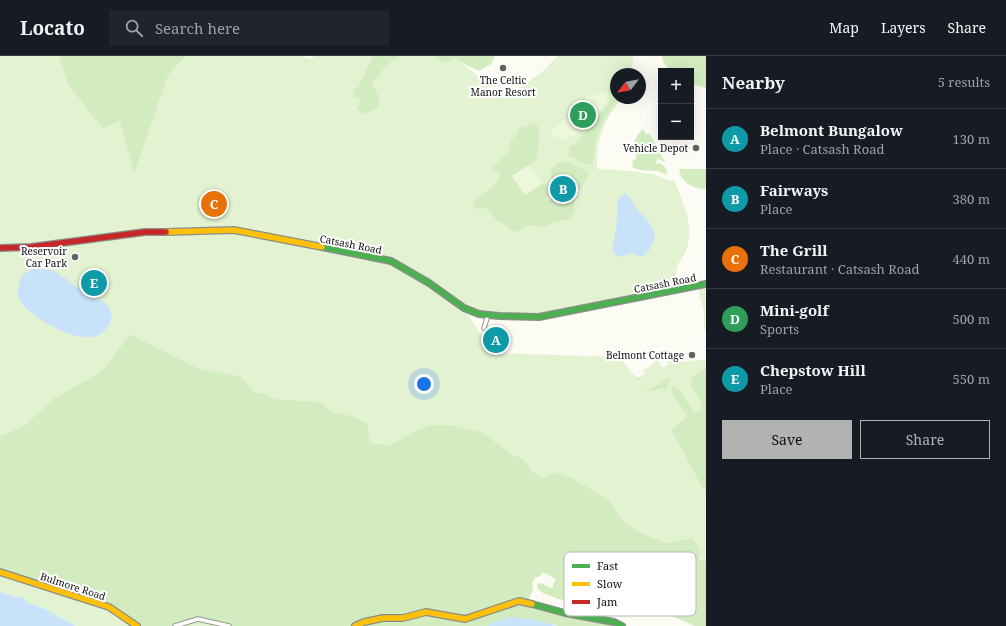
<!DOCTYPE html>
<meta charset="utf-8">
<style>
:root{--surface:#171b24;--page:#20242c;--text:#f1f3f6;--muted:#9ea1a6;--line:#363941;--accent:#b1b2b2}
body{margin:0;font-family:"Noto Serif",serif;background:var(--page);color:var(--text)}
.controls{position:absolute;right:12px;top:12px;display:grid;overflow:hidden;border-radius:0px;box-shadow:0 4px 16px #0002}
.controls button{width:36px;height:36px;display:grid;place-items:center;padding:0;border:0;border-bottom:1px solid var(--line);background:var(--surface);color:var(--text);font:20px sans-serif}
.compass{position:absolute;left:610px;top:12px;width:36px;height:36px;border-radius:50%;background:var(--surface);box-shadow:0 4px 16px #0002;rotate:239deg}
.you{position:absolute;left:424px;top:328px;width:14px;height:14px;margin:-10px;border:3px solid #fff;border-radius:50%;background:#1a73e8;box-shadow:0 0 0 6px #1a73e833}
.badge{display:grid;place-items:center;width:26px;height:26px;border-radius:50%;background:var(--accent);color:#fff;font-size:13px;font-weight:700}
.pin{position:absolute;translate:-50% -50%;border:2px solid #fff;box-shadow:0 1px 4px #0006}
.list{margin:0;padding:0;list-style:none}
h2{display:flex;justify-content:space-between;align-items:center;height:52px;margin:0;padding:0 16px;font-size:17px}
h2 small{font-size:13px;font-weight:400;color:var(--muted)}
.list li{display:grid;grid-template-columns:26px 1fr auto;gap:12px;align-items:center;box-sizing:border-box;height:60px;padding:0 16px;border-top:1px solid var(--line)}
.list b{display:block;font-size:15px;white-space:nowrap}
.list p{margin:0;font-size:13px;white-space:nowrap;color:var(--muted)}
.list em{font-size:13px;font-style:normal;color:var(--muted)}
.actions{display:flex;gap:8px;padding:12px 16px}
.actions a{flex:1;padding:9px 0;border:1px solid var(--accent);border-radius:0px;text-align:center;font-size:14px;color:var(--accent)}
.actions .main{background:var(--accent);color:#111}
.icon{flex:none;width:22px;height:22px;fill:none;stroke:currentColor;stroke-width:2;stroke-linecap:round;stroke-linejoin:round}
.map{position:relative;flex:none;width:706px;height:570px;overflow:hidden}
header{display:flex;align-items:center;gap:24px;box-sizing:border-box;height:56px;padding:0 20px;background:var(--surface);border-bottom:1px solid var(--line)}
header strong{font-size:19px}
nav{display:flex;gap:22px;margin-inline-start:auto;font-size:14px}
.search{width:280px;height:36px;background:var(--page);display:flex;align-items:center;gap:10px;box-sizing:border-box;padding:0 14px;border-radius:0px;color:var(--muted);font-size:15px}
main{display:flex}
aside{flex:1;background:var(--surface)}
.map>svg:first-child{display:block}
</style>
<header>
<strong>Locato</strong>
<div class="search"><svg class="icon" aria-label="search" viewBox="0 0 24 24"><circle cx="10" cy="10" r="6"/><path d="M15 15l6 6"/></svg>Search here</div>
<nav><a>Map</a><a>Layers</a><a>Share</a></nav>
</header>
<main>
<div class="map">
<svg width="706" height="570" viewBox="0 0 706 570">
<rect width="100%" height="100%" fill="#fcfbf4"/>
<path fill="#e3f3d2" d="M0,0H66L150,32L178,10L188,0H301L310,3L315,0H371L372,1L358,31L353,34L359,40L363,58L369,55L377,37L372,28L381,15L392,4L400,0H435L444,7L455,1C462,9 472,14 479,21C484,26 488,33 495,36C508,44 532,23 543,15C549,10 552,4 559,0H633L632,18H616V42H623C604,63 596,83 597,112L598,113C618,114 637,115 656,119C663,121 666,126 674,124C683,147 695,169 686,195C684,200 679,205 677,211C675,218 677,226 674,232L539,261L499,260L464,253L493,297L619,301L649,336L669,330L671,324L670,321L649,334L642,326L643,324L639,321L645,317L643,314L648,311L649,312L650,311V310L655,306L653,302L656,300L662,312L668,308L666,301C671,299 675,302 680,298L682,306L706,303V312L697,316L694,337L702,351L700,354L694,356L684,340L671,336L687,360L671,374L703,433L706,435V505L699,503L692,482L666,487L641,477L623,465L609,444L554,416L544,422L533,416L522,402L513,399L482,376L431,369L413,376L390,389L370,387L353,360L332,356L320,346L277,343L261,337H255L240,320L200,313L130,278L105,311L92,321L54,342L24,370L0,380Z
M706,230V275L704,273V255L698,234L699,232Z
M0,516L109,551L137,570H76L45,553L26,546L24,541L21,540L18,542L0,536Z
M198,563L229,570H175Z"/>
<path fill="#d2ecc0" d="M59,0H187L168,19L134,118L120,64L103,73L68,28Z
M371,0H400C387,7 380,17 372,28L377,37L380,47L376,53L363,58L357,53L360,46L359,41H354L353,34L358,31L372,1Z
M435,0H495L491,8L479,15L460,6L455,2L444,7Z
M662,0H706V32L691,28V15H671L663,6Z
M616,20V42H620C609,55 599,71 595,87C594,95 596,103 591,109L581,107L569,100V91L576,88C580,81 584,79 588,73C589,71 590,69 591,67C598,58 617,47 607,33Z
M530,67C547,66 537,95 536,104L512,120L525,139L542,128L545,127L548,131L546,141L547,144L553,143L557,149C563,145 566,143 573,144C576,152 575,158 568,164C562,163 558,167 552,167L545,171L526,169L517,176L510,174L504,168L497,165L491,157L485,152L476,153L473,149L475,145L496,127L500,119L499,115L493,114L492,112L509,95L511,83L516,80L519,72L528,70Z
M643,73L646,78H650L665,106L657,103L656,108H658V106C665,110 667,112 667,119L657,115L640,114L632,111L633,104L636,103C637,98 635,96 634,92C634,85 637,77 643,73Z
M560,106L571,107L589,117C585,122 585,129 580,133L575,130H570L566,126H555L552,124C549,115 552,111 560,106Z
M679,113H706V133C694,133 681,127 679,113Z
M130,278L200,313L240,320L255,337H261L277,343L320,346L332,356L353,360L367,368L370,387L390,389L413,376L430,369H450L482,376L513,399L522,402L533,416L544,422L554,416L570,421L609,444L623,465L641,477L666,487L692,482L700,493L699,503L706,505V570H695L642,548L607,542H583L573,545L558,543L543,537L537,532L538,527L543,528L551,532L553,531V528L555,525V523L543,516L539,521H536L532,527L533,534L527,547L614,566L612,570H558L553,568L492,567L487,570H229L198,563L175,570H137L109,551L0,516V380L24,370L54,342L92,321L105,311Z
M706,312V435L703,433L671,374L687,360L671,336L673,329C682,334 688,346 694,356L700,354L702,351C694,332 680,324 706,312Z
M634,319L641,323V325L649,334L670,321L671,324L666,334L662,332L649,336Z"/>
<path fill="#edf7dc" d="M600,37L607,38L608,40C606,51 596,58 588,65C586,67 585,71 583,73C580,76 576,79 573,82L571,79L563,84L553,80L550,76L575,55V54L587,42Z
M529,109L542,128L525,139L512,120Z"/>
<path fill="#c8e3f9" d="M625,137C631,140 632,147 636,152C645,163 661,173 652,189C650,194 646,198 642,201L630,197L620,201L616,200L612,192L616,174L618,143Z
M32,213C36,213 40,212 44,213C69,216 78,241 103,245L109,251L112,262C109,269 106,275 99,279C78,289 29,262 19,243C17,238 18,233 19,228C21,220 24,217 32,213Z
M0,536L18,542L21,540L24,541L26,546L45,553L76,570H0Z
M511,561L531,563L558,570H487L492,567Z"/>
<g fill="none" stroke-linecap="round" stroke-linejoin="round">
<g stroke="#969592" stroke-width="5.5">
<path id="street" d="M484,272L488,259
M175,570L198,563L229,570"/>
</g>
<g stroke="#8c8c89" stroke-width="8">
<path id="fast" d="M322,191L391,205L429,227L464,252L479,258L499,260L539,261L706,228
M532,548L565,557L614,566L622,570"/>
</g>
<g stroke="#8c8c89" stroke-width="8">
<path id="slow" d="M166,176L234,174L322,191
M0,516L109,551L137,570
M355,570L364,566L383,562H403L426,556L465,563L519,545L532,548"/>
</g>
<g stroke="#8c8c89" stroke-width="8">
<path id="jam" d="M0,192L31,191L145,176H166"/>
</g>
<use href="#street" stroke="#fffefd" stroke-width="3.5"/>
<use href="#fast" stroke="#4caf50" stroke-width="5.5"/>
<use href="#slow" stroke="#ffc107" stroke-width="5.5"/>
<use href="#jam" stroke="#c62828" stroke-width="5.5"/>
</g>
<g fill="#62625f" stroke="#fff" stroke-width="1.5">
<circle cx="503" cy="12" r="4"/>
<circle cx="696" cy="92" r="4"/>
<circle cx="75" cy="201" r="4"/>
<circle cx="692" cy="299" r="4"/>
</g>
<g text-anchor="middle" stroke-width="4" stroke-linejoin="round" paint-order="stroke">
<g font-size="10" fill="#0f0f0f" stroke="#fff" text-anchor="end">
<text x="503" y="28" text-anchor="middle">The Celtic<tspan x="503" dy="12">Manor Resort</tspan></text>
<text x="688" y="96">Vehicle Depot</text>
<text x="67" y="199">Reservoir<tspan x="67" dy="12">Car Park</tspan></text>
<text x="684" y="303">Belmont Cottage</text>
</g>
<g font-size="10" fill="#0f0f0f" stroke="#fff">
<text transform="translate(351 188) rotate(11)" y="4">Catsash Road</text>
<text transform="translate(665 227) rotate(-11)" y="4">Catsash Road</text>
<text transform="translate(73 530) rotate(18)" y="4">Bulmore Road</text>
</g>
</g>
<rect x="564" y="496" width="132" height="64" rx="6" fill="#fff" stroke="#b7b7b7" stroke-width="1"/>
<rect x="572" y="508" width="18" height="4" fill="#4caf50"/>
<rect x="572" y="526" width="18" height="4" fill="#ffc107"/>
<rect x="572" y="544" width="18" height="4" fill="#c62828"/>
<g font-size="11" fill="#0f0f0f">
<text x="597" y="514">Fast</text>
<text x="597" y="532">Slow</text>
<text x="597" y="550">Jam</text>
</g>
</svg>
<div class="controls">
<button>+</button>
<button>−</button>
</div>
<svg class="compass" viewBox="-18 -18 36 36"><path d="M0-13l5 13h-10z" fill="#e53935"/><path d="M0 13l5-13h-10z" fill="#9ea1a6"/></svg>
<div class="you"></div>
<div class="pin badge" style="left:496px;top:284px;background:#0f9aa8">A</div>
<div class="pin badge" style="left:563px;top:133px;background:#0f9aa8">B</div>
<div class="pin badge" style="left:214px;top:148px;background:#e8710a">C</div>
<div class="pin badge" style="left:583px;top:59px;background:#2e9e5b">D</div>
<div class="pin badge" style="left:94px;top:227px;background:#0f9aa8">E</div>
</div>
<aside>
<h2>Nearby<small>5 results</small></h2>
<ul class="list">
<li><span class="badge" style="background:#0f9aa8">A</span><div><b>Belmont Bungalow</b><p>Place · Catsash Road</p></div><em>130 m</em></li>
<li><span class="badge" style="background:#0f9aa8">B</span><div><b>Fairways</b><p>Place</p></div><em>380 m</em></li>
<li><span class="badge" style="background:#e8710a">C</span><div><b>The Grill</b><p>Restaurant · Catsash Road</p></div><em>440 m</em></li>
<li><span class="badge" style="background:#2e9e5b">D</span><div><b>Mini-golf</b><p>Sports</p></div><em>500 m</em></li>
<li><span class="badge" style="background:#0f9aa8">E</span><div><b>Chepstow Hill</b><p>Place</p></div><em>550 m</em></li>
</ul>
<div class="actions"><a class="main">Save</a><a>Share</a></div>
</aside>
</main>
